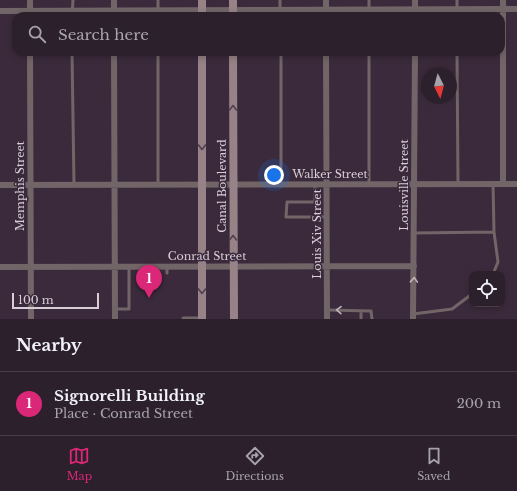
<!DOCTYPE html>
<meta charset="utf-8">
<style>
:root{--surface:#2c202c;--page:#342834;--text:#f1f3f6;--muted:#a6a3a9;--line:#483e48;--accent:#db2777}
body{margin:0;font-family:"Libre Baskerville",serif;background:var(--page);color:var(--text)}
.controls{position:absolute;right:12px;bottom:12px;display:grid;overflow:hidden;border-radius:8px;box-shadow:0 2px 6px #0003}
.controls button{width:36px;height:36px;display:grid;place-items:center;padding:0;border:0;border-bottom:1px solid var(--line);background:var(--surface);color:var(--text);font:20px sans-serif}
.compass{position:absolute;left:421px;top:68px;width:36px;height:36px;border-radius:50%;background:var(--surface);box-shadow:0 2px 6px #0003;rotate:174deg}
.scale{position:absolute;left:12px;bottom:10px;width:87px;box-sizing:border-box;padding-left:4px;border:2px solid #d9ced8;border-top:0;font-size:11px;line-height:14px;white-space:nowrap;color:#d9ced8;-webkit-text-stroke:3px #3b2a3b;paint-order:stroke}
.you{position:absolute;left:274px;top:175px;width:14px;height:14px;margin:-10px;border:3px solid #fff;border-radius:50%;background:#1a73e8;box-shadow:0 0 0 6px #1a73e833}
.badge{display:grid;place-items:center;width:26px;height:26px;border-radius:50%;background:var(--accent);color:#fff;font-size:13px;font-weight:700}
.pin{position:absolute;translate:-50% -33px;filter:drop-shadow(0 1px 2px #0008)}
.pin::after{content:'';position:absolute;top:21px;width:14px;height:12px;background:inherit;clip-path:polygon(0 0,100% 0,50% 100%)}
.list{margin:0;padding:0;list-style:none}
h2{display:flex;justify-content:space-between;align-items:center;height:52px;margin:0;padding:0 16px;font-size:17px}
h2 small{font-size:13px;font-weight:400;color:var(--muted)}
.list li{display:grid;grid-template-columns:26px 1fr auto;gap:12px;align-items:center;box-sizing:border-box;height:64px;padding:0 16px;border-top:1px solid var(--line)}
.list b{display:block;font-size:15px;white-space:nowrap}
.list p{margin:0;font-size:13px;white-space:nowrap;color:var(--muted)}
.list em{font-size:13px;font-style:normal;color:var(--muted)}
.icon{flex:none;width:22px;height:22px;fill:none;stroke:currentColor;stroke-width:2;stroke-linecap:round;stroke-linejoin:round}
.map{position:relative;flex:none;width:517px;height:319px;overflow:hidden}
.search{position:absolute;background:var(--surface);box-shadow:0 2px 6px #0003;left:12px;right:12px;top:12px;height:44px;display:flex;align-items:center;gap:10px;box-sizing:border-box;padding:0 14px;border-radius:12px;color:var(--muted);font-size:15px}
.sheet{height:116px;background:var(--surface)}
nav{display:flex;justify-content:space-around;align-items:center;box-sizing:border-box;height:56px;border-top:1px solid var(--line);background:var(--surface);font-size:11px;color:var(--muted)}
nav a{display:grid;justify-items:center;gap:2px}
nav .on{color:var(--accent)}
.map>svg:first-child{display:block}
</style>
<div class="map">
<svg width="517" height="319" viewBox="0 0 517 319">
<rect width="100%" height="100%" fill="#3b2a3b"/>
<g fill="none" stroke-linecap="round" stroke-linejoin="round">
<path stroke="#726568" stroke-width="3" d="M158,0V16
M280,0V16
M369,0V16
M72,16L73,0
M457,16V0
M72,52L74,185
M281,52V184
M457,52L458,184
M315,184V202H287L286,217H327
M369,184V52
M493,184L494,232L498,262L493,274
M158,185V52
M414,233L494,232
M167,266V273
M115,309H129V266
M327,310L371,311L372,319
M413,314L452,309L472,294
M183,318H202
M361,319V311"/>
<path stroke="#726568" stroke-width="6" d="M30,0V16
M114,0V16
M326,0V16
M415,0V16
M0,11L517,9
M30,52L31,319
M114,52L115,319
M326,52L327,319
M503,184V0
M0,185L517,184
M0,267L414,266
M413,319L415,52"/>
<path stroke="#968287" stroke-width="8" d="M202,0V16
M233,0V16
M233,52L234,319
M202,319V52"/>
</g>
<defs><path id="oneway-chevron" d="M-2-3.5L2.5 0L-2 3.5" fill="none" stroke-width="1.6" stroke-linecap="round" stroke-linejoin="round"/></defs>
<g stroke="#52404e">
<use href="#oneway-chevron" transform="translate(233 108) rotate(-90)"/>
<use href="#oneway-chevron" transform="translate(202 147) rotate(90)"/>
<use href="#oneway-chevron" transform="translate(233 238) rotate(-90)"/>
<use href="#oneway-chevron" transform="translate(202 291) rotate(91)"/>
</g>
<g stroke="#bfb4bc">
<use href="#oneway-chevron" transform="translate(414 280) rotate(-88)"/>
<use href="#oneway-chevron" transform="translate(339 310) rotate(-179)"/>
</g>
<g text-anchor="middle" stroke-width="3" stroke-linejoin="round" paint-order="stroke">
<g font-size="11" fill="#d9ced8" stroke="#3b2a3b">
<text x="330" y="178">Walker Street</text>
<text transform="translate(404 185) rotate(-90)" y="4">Louisville Street</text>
<text transform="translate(20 186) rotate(-90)" y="4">Memphis Street</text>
<text transform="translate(222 186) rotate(-90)" y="4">Canal Boulevard</text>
<text transform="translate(317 234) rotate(-90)" y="4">Louis Xiv Street</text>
<text x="207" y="260">Conrad Street</text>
</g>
</g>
</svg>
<div class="controls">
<button><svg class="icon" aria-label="locate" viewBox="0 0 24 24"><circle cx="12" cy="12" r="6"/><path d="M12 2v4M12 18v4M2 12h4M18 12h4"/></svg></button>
</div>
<svg class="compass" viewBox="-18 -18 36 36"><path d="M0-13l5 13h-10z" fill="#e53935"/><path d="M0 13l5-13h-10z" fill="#a6a3a9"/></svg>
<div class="scale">100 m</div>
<div class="you"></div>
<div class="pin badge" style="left:149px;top:298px">1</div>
<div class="search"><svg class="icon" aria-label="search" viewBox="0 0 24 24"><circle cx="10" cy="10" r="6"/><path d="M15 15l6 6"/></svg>Search here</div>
</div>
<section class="sheet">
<h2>Nearby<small></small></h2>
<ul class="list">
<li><span class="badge">1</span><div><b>Signorelli Building</b><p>Place · Conrad Street</p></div><em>200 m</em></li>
</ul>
</section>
<nav>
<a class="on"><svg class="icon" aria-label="map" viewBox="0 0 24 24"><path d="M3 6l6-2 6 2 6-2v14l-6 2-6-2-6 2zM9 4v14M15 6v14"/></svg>Map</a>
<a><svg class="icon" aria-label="directions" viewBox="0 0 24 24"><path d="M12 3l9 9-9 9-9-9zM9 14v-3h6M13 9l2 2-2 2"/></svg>Directions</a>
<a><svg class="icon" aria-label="saved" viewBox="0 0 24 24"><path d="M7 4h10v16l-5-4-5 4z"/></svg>Saved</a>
</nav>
